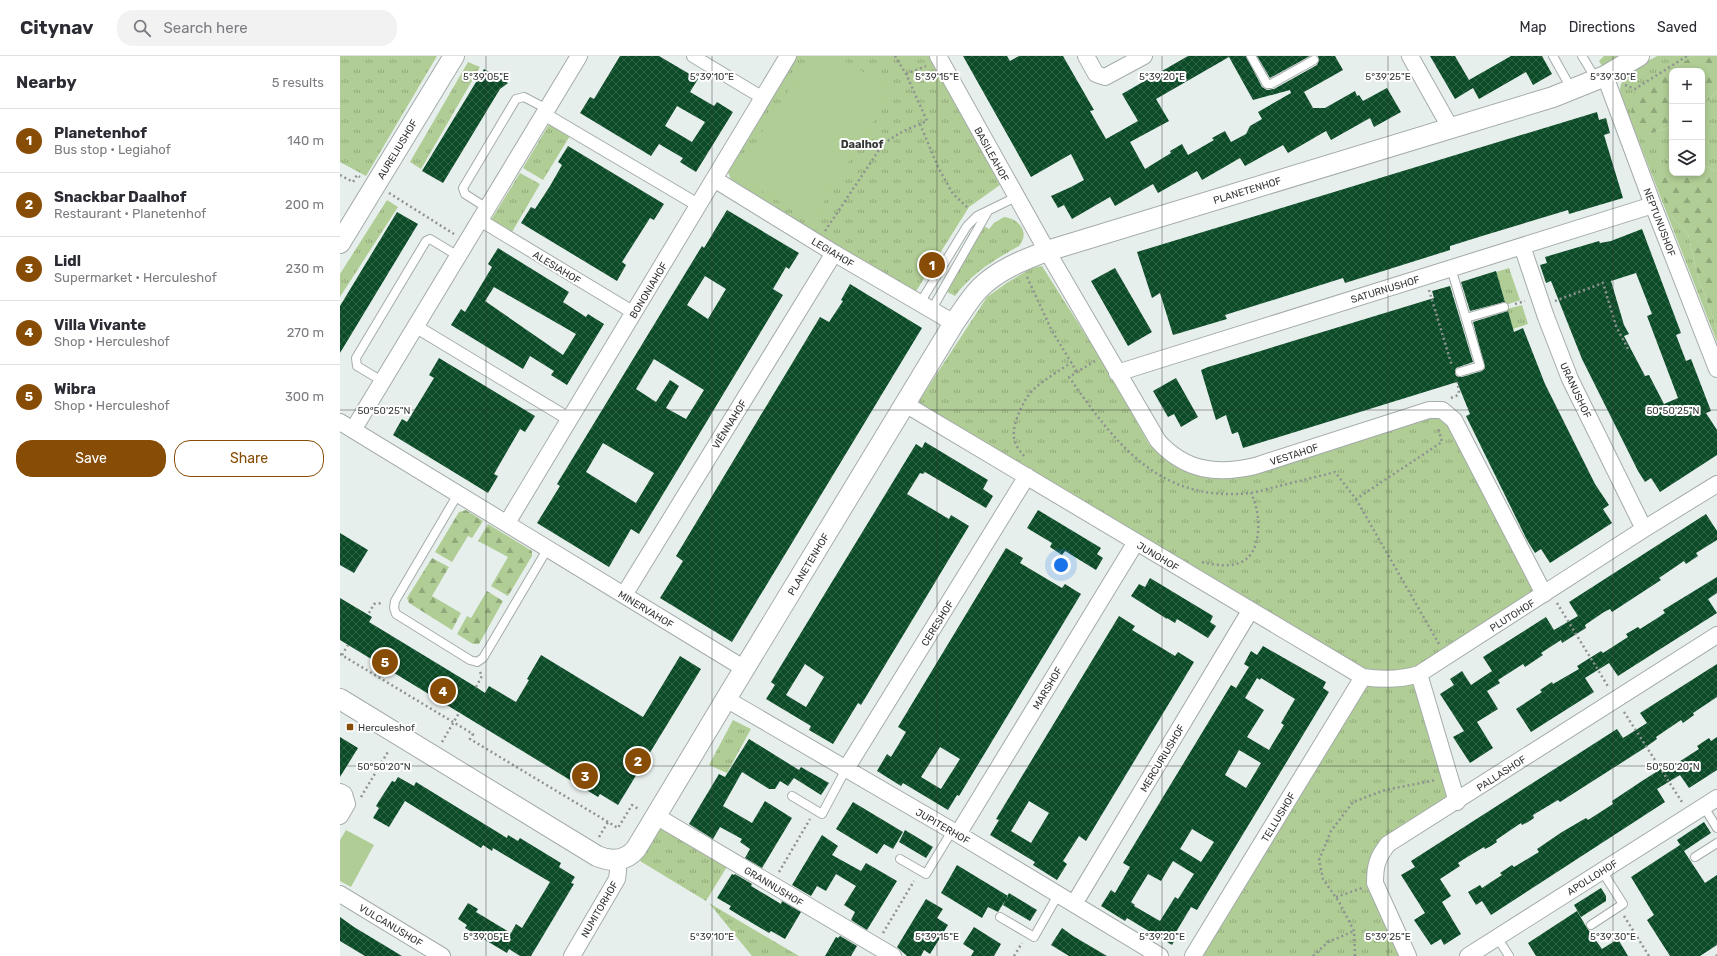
<!DOCTYPE html>
<meta charset="utf-8">
<style>
:root{--surface:#fff;--page:#f2f2f3;--text:#2b2b33;--muted:#7c7c81;--line:#e1e1e2;--accent:#874c06}
body{margin:0;font-family:Rubik,sans-serif;background:var(--page);color:var(--text)}
.controls{position:absolute;right:12px;top:12px;display:grid;overflow:hidden;border-radius:8px;box-shadow:0 2px 6px #0003}
.controls button{width:36px;height:36px;display:grid;place-items:center;padding:0;border:0;border-bottom:1px solid var(--line);background:var(--surface);color:var(--text);font:20px sans-serif}
.you{position:absolute;left:721px;top:509px;width:14px;height:14px;margin:-10px;border:3px solid #fff;border-radius:50%;background:#1a73e8;box-shadow:0 0 0 6px #1a73e833}
.badge{display:grid;place-items:center;width:26px;height:26px;border-radius:50%;background:var(--accent);color:#fff;font-size:13px;font-weight:700}
.pin{position:absolute;translate:-50% -50%;border:2px solid #fff;box-shadow:0 1px 4px #0006}
.list{margin:0;padding:0;list-style:none}
h2{display:flex;justify-content:space-between;align-items:center;height:52px;margin:0;padding:0 16px;font-size:17px}
h2 small{font-size:13px;font-weight:400;color:var(--muted)}
.list li{display:grid;grid-template-columns:26px 1fr auto;gap:12px;align-items:center;box-sizing:border-box;height:64px;padding:0 16px;border-top:1px solid var(--line)}
.list b{display:block;font-size:15px;white-space:nowrap}
.list p{margin:0;font-size:13px;white-space:nowrap;color:var(--muted)}
.list em{font-size:13px;font-style:normal;color:var(--muted)}
.actions{display:flex;gap:8px;padding:12px 16px}
.actions a{flex:1;padding:9px 0;border:1px solid var(--accent);border-radius:16px;text-align:center;font-size:14px;color:var(--accent)}
.actions .main{background:var(--accent);color:#fff}
.icon{flex:none;width:22px;height:22px;fill:none;stroke:currentColor;stroke-width:2;stroke-linecap:round;stroke-linejoin:round}
.map{position:relative;flex:none;width:1377px;height:900px;overflow:hidden}
header{display:flex;align-items:center;gap:24px;box-sizing:border-box;height:56px;padding:0 20px;background:var(--surface);border-bottom:1px solid var(--line)}
header strong{font-size:19px}
nav{display:flex;gap:22px;margin-inline-start:auto;font-size:14px}
.search{width:280px;height:36px;background:var(--page);display:flex;align-items:center;gap:10px;box-sizing:border-box;padding:0 14px;border-radius:16px;color:var(--muted);font-size:15px}
main{display:flex}
aside{flex:1;background:var(--surface)}
.map>svg:first-child{display:block}
</style>
<header>
<strong>Citynav</strong>
<div class="search"><svg class="icon" aria-label="search" viewBox="0 0 24 24"><circle cx="10" cy="10" r="6"/><path d="M15 15l6 6"/></svg>Search here</div>
<nav><a>Map</a><a>Directions</a><a>Saved</a></nav>
</header>
<main>
<aside>
<h2>Nearby<small>5 results</small></h2>
<ul class="list">
<li><span class="badge">1</span><div><b>Planetenhof</b><p>Bus stop · Legiahof</p></div><em>140 m</em></li>
<li><span class="badge">2</span><div><b>Snackbar Daalhof</b><p>Restaurant · Planetenhof</p></div><em>200 m</em></li>
<li><span class="badge">3</span><div><b>Lidl</b><p>Supermarket · Herculeshof</p></div><em>230 m</em></li>
<li><span class="badge">4</span><div><b>Villa Vivante</b><p>Shop · Herculeshof</p></div><em>270 m</em></li>
<li><span class="badge">5</span><div><b>Wibra</b><p>Shop · Herculeshof</p></div><em>300 m</em></li>
</ul>
<div class="actions"><a class="main">Save</a><a>Share</a></div>
</aside>
<div class="map">
<svg width="1377" height="900" viewBox="0 0 1377 900">
<defs>
<pattern id="grass-tufts" width="24" height="20" patternUnits="userSpaceOnUse"><rect width="24" height="20" fill="#b0cd95"/><path d="M3 7l-1-3M5 7V3M7 7l1-3M15 17l-1-3M17 17v-4M19 17l1-3" fill="none" stroke="#90a77a"/></pattern>
<pattern id="forest-firs" width="22" height="20" patternUnits="userSpaceOnUse"><rect width="22" height="20" fill="#b0cd95"/><path d="M5 1l3.5 6h-7zM16 11l3.5 6h-7z" fill="#90a77a"/></pattern>
<pattern id="building-cross-hatch" width="8" height="8" patternUnits="userSpaceOnUse"><rect width="8" height="8" fill="#0c4b27"/><path d="M0 0l8 8M0 8l8-8" fill="none" stroke="#306346"/></pattern>
</defs>
<rect width="100%" height="100%" fill="#e7efed"/>
<path fill="url(#grass-tufts)" d="M0,0H97L26,120L0,106Z
M454,0H592L660,129L629,151L592,210L587,207L580,218L585,221L575,237L391,124L388,116L390,108Z
M1264,0H1281L1262,10L1259,5Z
M1317,0H1353L1290,40L1309,78L1332,70V103H1326L1332,161L1348,178L1358,221L1377,273V286L1280,37C1279,16 1302,9 1317,0Z
M128,6L140,11L81,113L70,106Z
M1377,35V116L1362,108V51Z
M211,65L233,75L203,124L183,112Z
M180,117L200,128L172,176L151,164Z
M47,144L58,151L0,241V218Z
M664,161C680,163 690,177 679,190C654,204 632,217 615,240L607,236L644,170L649,173L654,167Z
M702,210L771,319L809,388L834,408L862,418L1100,354L1201,536L1063,621H1033L577,348L647,241L668,226L692,212Z
M1169,212L1180,244L1166,249L1156,216Z
M1182,249L1188,268L1173,273L1167,253Z
M1078,624L1113,744L1032,802L1063,900H857L1027,626Z
M393,664L411,673L387,717L369,709Z
M322,769L388,809L366,845L300,805Z
M369,847L459,900H412Z"/>
<path fill="url(#forest-firs)" d="M1353,0H1377V35L1362,51V15H1332V70L1309,78L1293,63L1290,39Z
M1327,103H1332V117H1362V108L1377,116V273L1358,221L1348,178L1332,161L1320,134L1317,120Z
M126,454L143,465L132,482L128,480L112,506L95,496L119,456Z
M148,468L192,495V500L168,540L151,530L168,501L138,485Z
M92,502L109,511L92,540L121,557L112,574L69,547L67,542Z
M147,535L163,545L139,588H133L117,578L127,560L131,562Z"/>
<path fill="#b0cd95" d="M470,0H497L553,34L472,165L395,119Z
M6,774L34,789L11,831L0,825V784Z"/>
<path fill="url(#building-cross-hatch)" fill-rule="evenodd" d="M280,0H319L358,23L350,36L374,50L377,46L393,56L356,116L340,106L343,102L319,88L311,100L240,57L250,41L254,43ZM337,50L365,66L352,86L325,70Z
M623,0H667L670,5L679,0H723L754,54L750,55L766,83L798,65L782,38L848,0H906L922,31L927,34L934,33L977,9L979,4L978,0H995L1003,14L964,36L973,52H985L1015,35L1017,40L1019,39L1023,45L1047,32L1061,56L1034,71L1030,62L991,84L986,75L948,97L943,89L905,110L900,102L862,124L857,115L818,137L813,128L775,150L770,141L732,163L724,149L718,152L711,140L731,131L744,124L731,98L691,121ZM889,1L913,44L950,34L951,37L918,56L922,63L910,70L906,78L891,86L885,75L872,82L874,84L848,99L842,88L830,95L831,97L805,113L790,86L829,65L816,43Z
M917,0H970L930,22Z
M1090,0H1115L1129,24L1171,0H1202L1212,18L1193,29L1186,16L1139,43L1133,32L1115,43Z
M144,13L168,27L160,33L103,127L82,115Z
M1257,56L1259,64L1266,62L1270,77L1264,79L1283,142L1229,158L1228,154L1142,180L1110,190V194L1005,227L1003,222L885,259L887,263L833,279L820,237L812,242L797,196Z
M228,90L324,148L314,164L310,162L282,206L286,209L277,225L181,167L191,151L195,153L210,130L222,109L218,106Z
M387,154L459,197L449,213L446,211L433,233L443,239L299,478L291,473L269,511L197,467L220,430L217,428L340,226L362,190L364,192ZM365,220L386,233L368,263L347,249ZM314,303L364,334L346,363L326,352L339,330L330,324L316,346L296,333ZM263,387L314,417L296,447L246,416Z
M57,156L78,168L0,297V250Z
M1302,173L1341,277L1336,279L1346,305L1351,303L1371,355L1366,357L1377,374V399L1320,436L1311,422L1305,426L1298,415L1242,303L1211,225L1206,227L1200,209L1207,207L1205,201L1259,185L1260,187L1271,185ZM1296,217L1312,258L1307,260L1338,342L1324,348L1309,319L1305,320L1284,280L1289,278L1284,269L1271,225Z
M158,192L229,236L223,246L246,261L248,258L264,268L227,329L211,319L214,315L190,300L183,313L111,269L121,253L125,256L152,211L148,208ZM154,231L236,278L223,299L145,245Z
M775,212L812,276L788,290L751,225Z
M1156,215L1165,246L1130,255L1121,226Z
M510,228L582,272L392,586L320,542L343,505L336,500L401,392L480,261L489,266L503,245L501,244Z
M1110,230L1133,306L1116,312L1115,315L1116,320L1122,321L1142,315L1145,312L1133,266L1168,255L1174,276L1183,272L1205,328L1255,428L1269,449L1263,453L1272,467L1210,507L1201,493L1195,497L1187,484L1126,360L1130,358L1117,326L903,392L898,376L892,378L886,359L876,364L861,314L868,311L1094,242L1092,235Z
M99,302L195,360L185,376L180,373L154,418L158,420L148,437L53,379L62,363L67,366L94,322L89,319Z
M836,322L858,361L841,371L834,358L828,361L813,335Z
M585,386L648,424L643,433L653,440L646,452L585,416L583,418L580,417L567,438L609,463L611,459L629,470L521,649L518,647L493,688L469,674L471,670L426,643L435,629L431,626L576,388L582,392ZM465,608L484,621L466,651L446,639Z
M698,454L761,492L757,498L763,502L756,514L725,495L722,499L710,491L712,487L687,472Z
M1366,458L1377,475V484L1356,497L1358,500L1346,508L1344,505L1319,522L1321,524L1272,556L1270,553L1264,556L1245,569L1246,572L1222,587L1221,584L1201,597L1203,599L1185,611L1183,608L1158,624L1160,627L1147,635L1158,653L1137,666L1153,692L1130,707L1113,681L1124,675L1100,638L1114,629L1110,623L1122,615L1131,629L1152,615L1143,601L1206,561L1214,574L1238,560L1229,546Z
M0,477L28,494L14,517L0,509Z
M666,492L683,502L680,507L722,532L725,528L741,538L619,740L617,739L608,754L563,727L561,730L537,715L547,698L551,701L566,676L558,671ZM600,691L620,703L601,733L581,721Z
M1377,521V537L1368,543L1377,557L1278,620L1269,607L1245,622L1254,636L1191,676L1176,653L1202,636L1200,634L1212,626L1213,628L1239,613L1237,610L1261,595L1263,597L1288,581L1286,578L1298,571L1300,573L1319,561L1325,557L1323,554Z
M810,522L873,560L870,566L876,570L868,582L837,563L835,567L827,562V563L791,540L799,528L805,531Z
M0,542L32,561L29,566L136,631L145,637L149,630L176,646L189,624L187,623L201,599L303,661L340,600L361,613L278,749L260,738L258,741L0,584Z
M779,560L795,570L792,574L835,600L838,596L854,606L746,785L739,780L723,805L727,808L717,824L693,809L695,806L650,779L659,764L656,763ZM689,745L709,757L691,787L671,775Z
M923,590L986,626L983,632L989,636L857,854L851,851L836,876L839,877L832,889L787,862L785,865L761,850L771,834L775,837L790,811L783,807L891,629L896,632L909,611L904,608L911,595L917,599ZM917,622L920,624L921,622L955,643L941,667L944,669L929,694L907,681L924,654L905,642ZM899,694L921,707L906,732L885,719ZM852,773L874,786L861,806L840,793ZM833,805L854,818L838,843L835,841L820,865L794,850L795,849L791,846L808,818L821,825Z
M1377,608V641L1353,657L1354,659L1343,667L1341,664L1316,681L1317,683L1303,693L1220,746L1218,744L1193,759L1194,762L1188,766L1182,769L1181,767L1156,784L1157,786L1151,790L1145,793L1144,791L1124,803L1118,807L1120,810L1100,823L1111,840L1102,846L1121,878L1104,889L1101,883L1091,889L1074,864L1085,857L1061,819L1075,811L1071,805L1277,673L1283,682L1307,667L1300,657Z
M0,681L18,692L0,721Z
M1377,681V714L1349,732L1340,719L1317,733L1325,746L1151,859L1142,845L1136,849L1128,836L1140,829L1142,832L1162,819L1160,817L1172,809L1174,811L1199,796L1197,793L1222,776L1246,762L1248,764L1273,748L1272,745L1302,725L1332,706L1334,709L1359,693L1357,690L1369,682L1371,685Z
M409,683L459,714L461,711L489,727L481,739L454,722L448,730L440,725L435,733H429L402,716L383,750L412,767L425,745L452,762L422,812L405,802L410,793L400,786L402,783L380,771L373,783L349,768L379,718L385,721Z
M58,721L74,730L76,726L167,782L168,779L178,785L180,782L221,807L219,811L235,821L231,827L234,828L191,900H180L169,893L167,897L125,872L127,869L118,863L128,847L138,853L136,856L171,877L176,868L182,872L210,826L153,792L152,795L143,789L141,792L65,745L49,771L33,762L39,752L36,750L39,745L52,725L55,726Z
M513,746L563,776L553,793L544,788L537,798L496,773Z
M1364,766L1371,777L1344,795L1337,784Z
M565,774L593,791L586,802L559,786Z
M482,779L498,790L492,799L521,815L526,807L557,825L527,874L511,864L515,856L504,849L516,830L496,818L486,835L477,830L471,840L452,829Z
M1340,789L1365,827L1377,819V889L1360,900H1330L1307,864L1314,859L1291,821Z
M617,809L668,840L658,856L648,851L642,862L601,837Z
M392,818L394,819L395,818L412,828L411,830L441,848L442,845L461,856L445,883L431,875L429,877L402,861L389,853L391,850L377,842Z
M1261,832L1266,840V845L1241,861L1234,849Z
M669,837L697,854L690,865L663,849Z
M586,843L603,853L597,862L608,869L590,898L584,894L581,900H567L557,891Z
M1237,855L1247,872L1262,893L1278,883L1288,900H1196L1188,887Z
M0,861L14,871L62,900H25L0,885Z
M634,871L661,888L654,900H631L634,895L623,888Z
M722,872L733,880L767,900H729L711,889Z
M500,880L517,890L511,900H485L496,881L498,882Z"/>
<g fill="none" stroke-linecap="round" stroke-linejoin="round">
<g stroke="#a4acaa" stroke-width="10">
<path id="service" d="M911,0L927,28H931L974,4
M1213,0L1232,34
M1242,0L1256,23
M147,152L125,138L123,132L176,43L184,41L207,53
M1111,212L1140,310L1120,316
M580,247L627,170L637,160L676,141
M592,253L648,155
M1126,262L1164,251
M42,325L17,310L16,302L86,185L90,183L118,200
M118,438L55,545L54,552L56,558L130,604L137,606L143,602L208,492
M452,740L482,758L506,713
M1364,751L1377,772
M1355,801L1377,787
M560,803L586,818L612,775
M660,861L694,881L718,839
M1251,869L1283,848L1262,815
M1157,881L1169,900"/>
</g>
<g stroke="#a4acaa" stroke-width="14">
<path id="pedestrian" d="M353,0L423,42
M204,58L358,149
M140,164L294,257
M75,270L229,363"/>
</g>
<g stroke="#a4acaa" stroke-width="18">
<path id="minor" d="M598,0L707,195L818,385C845,415 877,419 915,410L1089,354H1102L1114,364L1204,538
M746,0L756,18L765,21L804,0
M1070,0L1111,73
M1265,20L1313,149L1377,313
M374,123L494,197L614,267
M1182,190L1206,261L1230,323L1304,473
M777,317L1313,149
M565,348L1023,621C1043,624 1060,624 1079,618
M0,366L405,613
M13,374L239,0
M167,467L448,0
M284,539L494,197
M386,643L618,778L820,900
M506,713L687,420
M0,736L4,738L7,748L0,760
M1117,746L1079,618L1304,473L1377,428
M316,760L553,900
M618,778L796,486
M0,838L102,900
M734,848L910,555
M232,900L277,823L278,815L277,805
M853,900L1023,621
M1068,900L1035,827C1035,810 1037,802 1048,788L1377,579
M1128,900L1377,742"/>
</g>
<g stroke="#a4acaa" stroke-width="22">
<path id="tertiary" d="M0,187L114,0
M0,643L257,800C271,806 285,806 296,793L386,643L614,267C622,256 630,242 640,232C658,214 683,204 707,195L1213,41L1265,20L1299,0"/>
</g>
<path stroke="#8e9392" stroke-width="2.5" stroke-dasharray="2 3" stroke-linecap="butt" d="M555,0L566,18L587,65L580,68L598,111L613,138L629,153
M566,18L586,10
M1285,29L1295,33L1347,0
M0,119L13,126L17,119L20,121
M49,137L114,178
M485,175L541,91C552,80 565,74 580,68
M687,221L712,275L737,316
M1089,234L1112,310
M1215,245L1263,227L1276,270L1289,295
M1175,248L1185,245
M755,305L729,321C775,387 819,447 910,437C919,436 930,432 939,430C958,425 977,421 995,416L1016,443L1102,386L1098,371
M1111,342L1118,339L1119,335L1117,326
M684,400C680,395 674,388 674,381C672,368 684,342 694,333C705,323 719,315 732,306
M1016,443L1099,588
M862,506C891,513 915,511 918,476C919,462 917,450 911,437
M1217,547L1269,632
M29,557L34,548L43,547
M0,598L133,678L130,683L278,772L292,749L300,754
M2,599L8,589
M136,631L142,620L140,616
M1284,656L1342,746
M102,686L119,657
M21,741L49,694
M259,781L268,766
M439,816L470,763
M996,841L1022,832
M1284,860L1309,900
M543,877L574,825
M674,900L682,887
M973,900L988,886L1014,875
M1015,900L1014,875L999,846L983,823L979,804L991,775L1013,746L1045,734L1096,724
M1376,900L1377,899"/>
<use href="#service" stroke="#fff" stroke-width="8"/>
<use href="#pedestrian" stroke="#fff" stroke-width="12"/>
<use href="#minor" stroke="#fff" stroke-width="16"/>
<use href="#tertiary" stroke="#fff" stroke-width="20"/>
</g>
<path fill="none" stroke="#343736" stroke-width="1" stroke-opacity="0.45" d="M146,0V900M372,0V900M597,0V900M822,0V900M1048,0V900M1273,0V900M0,354H1377M0,710H1377"/>
<rect fill="#874c06" stroke="#fff" stroke-width="1.5" x="6" y="667" width="8" height="8" rx="2"/>
<g text-anchor="middle" stroke-width="4" stroke-linejoin="round" paint-order="stroke">
<g font-size="10" fill="#343736" stroke="#fff">
<text transform="translate(57 93) rotate(-59)" y="4">AURELIUSHOF</text>
<text transform="translate(652 98) rotate(61)" y="4">BASILEAHOF</text>
<text transform="translate(907 134) rotate(-17)" y="4">PLANETENHOF</text>
<text transform="translate(1320 166) rotate(69)" y="4">NEPTUNUSHOF</text>
<text transform="translate(493 196) rotate(31)" y="4">LEGIAHOF</text>
<text transform="translate(217 211) rotate(31)" y="4">ALESIAHOF</text>
<text transform="translate(1045 233) rotate(-17)" y="4">SATURNUSHOF</text>
<text transform="translate(308 234) rotate(-59)" y="4">BONONIAHOF</text>
<text transform="translate(1236 334) rotate(65)" y="4">URANUSHOF</text>
<text transform="translate(389 368) rotate(-58)" y="4">VIËNNAHOF</text>
<text transform="translate(954 398) rotate(-18)" y="4">VESTAHOF</text>
<text transform="translate(818 500) rotate(31)" y="4">JUNOHOF</text>
<text transform="translate(468 508) rotate(-59)" y="4">PLANETENHOF</text>
<text transform="translate(306 553) rotate(31)" y="4">MINERVAHOF</text>
<text transform="translate(1172 559) rotate(-32)" y="4">PLUTOHOF</text>
<text transform="translate(597 567) rotate(-58)" y="4">CERESHOF</text>
<text transform="translate(707 632) rotate(-59)" y="4">MARSHOF</text>
<text transform="translate(822 702) rotate(-59)" y="4">MERCURIUSHOF</text>
<text transform="translate(1161 717) rotate(-33)" y="4">PALLASHOF</text>
<text transform="translate(938 761) rotate(-59)" y="4">TELLUSHOF</text>
<text transform="translate(603 770) rotate(30)" y="4">JUPITERHOF</text>
<text transform="translate(1252 821) rotate(-32)" y="4">APOLLOHOF</text>
<text transform="translate(434 830) rotate(31)" y="4">GRANNUSHOF</text>
<text transform="translate(259 853) rotate(-60)" y="4">NUMITORHOF</text>
<text transform="translate(51 869) rotate(31)" y="4">VULCANUSHOF</text>
</g>
<g font-size="10" fill="#343736" stroke="#fff" text-anchor="start">
<text x="18" y="675">Herculeshof</text>
</g>
<g font-size="11" font-weight="bold" fill="#343736" stroke="#fff">
<text x="522" y="92">Daalhof</text>
</g>
</g>
<g font-size="10" text-anchor="middle" fill="#343736" stroke="#fff" stroke-width="4" stroke-linejoin="round" paint-order="stroke">
<text x="146" y="24">5°39'05"E</text>
<text x="372" y="24">5°39'10"E</text>
<text x="597" y="24">5°39'15"E</text>
<text x="822" y="24">5°39'20"E</text>
<text x="1048" y="24">5°39'25"E</text>
<text x="1273" y="24">5°39'30"E</text>
<text x="44" y="358">50°50'25"N</text>
<text x="1333" y="358">50°50'25"N</text>
<text x="44" y="714">50°50'20"N</text>
<text x="1333" y="714">50°50'20"N</text>
<text x="146" y="884">5°39'05"E</text>
<text x="372" y="884">5°39'10"E</text>
<text x="597" y="884">5°39'15"E</text>
<text x="822" y="884">5°39'20"E</text>
<text x="1048" y="884">5°39'25"E</text>
<text x="1273" y="884">5°39'30"E</text>
</g>
</svg>
<div class="controls">
<button>+</button>
<button>−</button>
<button><svg class="icon" aria-label="layers" viewBox="0 0 24 24"><path d="M12 4l9 5-9 5-9-5zM3 14l9 5 9-5"/></svg></button>
</div>
<div class="you"></div>
<div class="pin badge" style="left:592px;top:209px">1</div>
<div class="pin badge" style="left:298px;top:705px">2</div>
<div class="pin badge" style="left:245px;top:720px">3</div>
<div class="pin badge" style="left:103px;top:635px">4</div>
<div class="pin badge" style="left:45px;top:606px">5</div>
</div>
</main>
